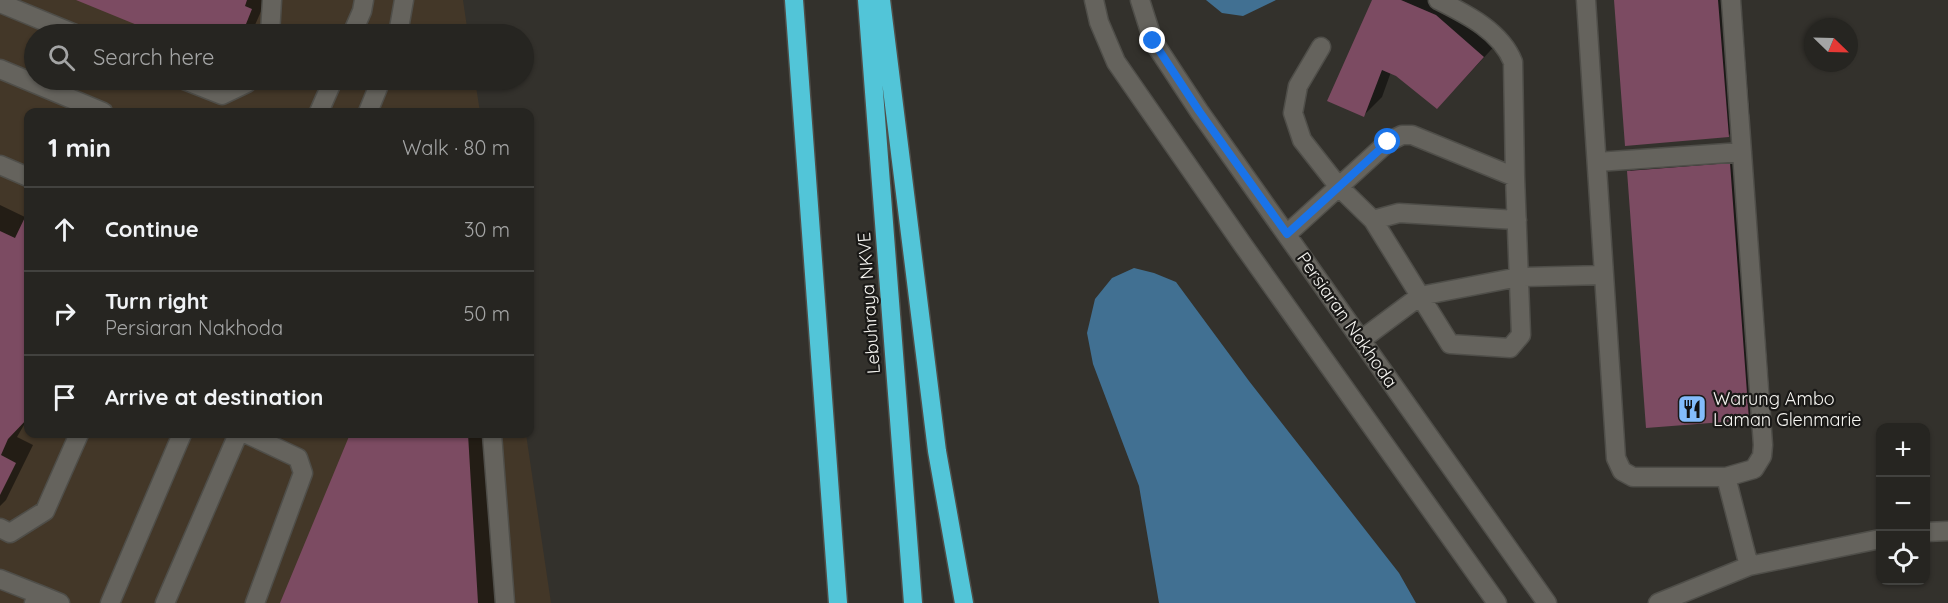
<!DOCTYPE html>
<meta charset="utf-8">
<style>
:root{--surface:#262521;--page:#32312e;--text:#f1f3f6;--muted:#a4a5a5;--line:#42423f}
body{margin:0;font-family:Quicksand,sans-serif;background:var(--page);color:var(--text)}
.controls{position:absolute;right:18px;bottom:18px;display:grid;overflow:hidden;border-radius:12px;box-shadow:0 2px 4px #0004}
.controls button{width:54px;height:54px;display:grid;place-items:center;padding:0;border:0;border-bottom:2px solid var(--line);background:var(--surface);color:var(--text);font:30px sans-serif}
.compass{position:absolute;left:1804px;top:18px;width:54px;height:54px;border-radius:50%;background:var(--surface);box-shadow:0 2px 4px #0004;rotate:113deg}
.stop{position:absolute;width:18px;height:18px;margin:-14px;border:4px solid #1a73e8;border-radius:50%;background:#fff}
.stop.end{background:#1a73e8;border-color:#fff;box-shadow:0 2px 6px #0008}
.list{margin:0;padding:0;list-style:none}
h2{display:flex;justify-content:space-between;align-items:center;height:78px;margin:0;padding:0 24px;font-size:26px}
h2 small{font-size:20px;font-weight:400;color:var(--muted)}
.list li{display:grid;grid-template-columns:39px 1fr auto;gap:18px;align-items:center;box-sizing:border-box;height:84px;padding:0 24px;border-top:2px solid var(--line)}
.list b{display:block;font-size:22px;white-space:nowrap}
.list p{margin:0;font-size:20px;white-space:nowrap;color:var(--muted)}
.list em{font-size:20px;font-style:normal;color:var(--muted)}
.icon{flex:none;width:33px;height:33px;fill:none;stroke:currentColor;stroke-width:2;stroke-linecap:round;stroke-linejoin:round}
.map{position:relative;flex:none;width:1948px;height:603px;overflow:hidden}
.search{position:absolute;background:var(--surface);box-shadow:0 2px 4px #0004;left:24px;top:24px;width:510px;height:66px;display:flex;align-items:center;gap:15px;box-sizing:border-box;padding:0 21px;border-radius:33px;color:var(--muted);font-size:22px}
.panel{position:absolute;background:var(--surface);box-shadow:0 2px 4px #0004;left:24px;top:108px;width:510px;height:330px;border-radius:12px}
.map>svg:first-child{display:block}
</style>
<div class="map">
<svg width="1948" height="603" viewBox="0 0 1948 603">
<rect width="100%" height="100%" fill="#33312c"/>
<path fill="#433728" d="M0,0H463L468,34H34V80H475L480,112H28V434H526L551,603H0Z"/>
<path fill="#417092" d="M1206,0H1276L1243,16L1222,13Z
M1134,268L1154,273L1176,282L1249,381L1399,573L1416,603H1159L1139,486L1093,364L1087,333L1095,299L1112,278Z"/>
<path fill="#0007" d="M80,0H266L251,34H163Z
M1374,0H1457L1501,39L1454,90L1391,72L1382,97L1364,115Z
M1615,0H1741L1750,114L1728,136Z
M1751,142L1770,397L1748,419L1629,172L1650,150Z
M0,205L27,218L28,214V418L17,437L33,445L6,500L0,506Z
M351,434H486L497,603H281Z"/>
<path fill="#7c4b62" d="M76,0H247L245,6L252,9L242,34H159Z
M1372,0H1401L1436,15L1484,57L1437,109L1396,76L1382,70L1364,117L1327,101Z
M1614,0H1718L1729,137L1625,146Z
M1730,163L1749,420L1646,428L1627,171Z
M28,211V418L8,439L1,455L16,463L0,495V231L15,238Z
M350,434H468L478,603H280Z"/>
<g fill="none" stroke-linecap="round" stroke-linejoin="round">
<g stroke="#4f4e49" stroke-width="21">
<path id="minor" d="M1094,0L1099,22L1116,62L1243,245L1497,603
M1140,0L1153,41L1199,111L1547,603
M1586,0L1616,458L1622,471L1633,477H1726
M1731,0L1763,445L1762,456L1754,469L1726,477L1749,566
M0,3L75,34
M270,34L272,0
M352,34L362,11L364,0
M398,34L404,0
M1321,47L1298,86L1293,113L1302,140L1339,187L1373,220L1450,344L1510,348L1521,335L1515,177L1513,62C1501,31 1466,14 1438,0
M0,69L103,112
M184,80L222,95L247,83L249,80
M319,112L333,80
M368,112L381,80
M1597,162L1742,152
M0,165L28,177
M1373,220L1399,213L1517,220
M1287,234L1388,142L1402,135H1412L1515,177
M1361,340L1420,296L1519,277L1604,275
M247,434L298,458L303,473L255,603
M492,434L505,603
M0,528L10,533L45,511L79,434
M1926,532L1948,531
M0,579L38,594
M34,603L38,594L60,603
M110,603L182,434
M165,603L238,434
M1658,603L1749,566L1880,539"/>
</g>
<g stroke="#4f4e49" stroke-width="21">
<path id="highway" d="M794,0L838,603
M867,0L913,603
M881,0L937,451L964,603"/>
</g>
<use href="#minor" stroke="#65635d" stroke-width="18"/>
<use href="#highway" stroke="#52c5d8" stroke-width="18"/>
</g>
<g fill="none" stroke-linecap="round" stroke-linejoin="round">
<path stroke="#1a73e8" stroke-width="8" d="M1153,41L1199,111L1287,234L1388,142"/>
</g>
<defs>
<g id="restaurant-square" transform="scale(1.5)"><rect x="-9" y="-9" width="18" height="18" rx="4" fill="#83bcfb" stroke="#1a1917"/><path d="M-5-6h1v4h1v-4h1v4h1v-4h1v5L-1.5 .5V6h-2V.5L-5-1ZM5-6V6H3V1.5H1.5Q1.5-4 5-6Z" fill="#111"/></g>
</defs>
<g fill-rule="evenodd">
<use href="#restaurant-square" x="1692" y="409"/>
</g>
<g text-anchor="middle" stroke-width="4.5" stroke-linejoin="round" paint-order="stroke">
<g font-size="18" fill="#f6f5f1" stroke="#1a1917">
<text transform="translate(869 303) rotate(-94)" y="6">Lebuhraya NKVE</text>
<text transform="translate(1347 320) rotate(55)" y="6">Persiaran Nakhoda</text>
</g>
<g font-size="18" fill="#f6f5f1" stroke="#1a1917" text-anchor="start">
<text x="1713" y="405">Warung Ambo<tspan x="1713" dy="21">Laman Glenmarie</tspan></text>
</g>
</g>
</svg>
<div class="controls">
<button>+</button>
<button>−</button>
<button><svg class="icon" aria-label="locate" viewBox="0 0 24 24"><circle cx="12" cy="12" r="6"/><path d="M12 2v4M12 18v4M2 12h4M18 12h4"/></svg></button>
</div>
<svg class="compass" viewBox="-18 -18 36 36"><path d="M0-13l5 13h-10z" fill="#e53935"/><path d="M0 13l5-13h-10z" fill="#a4a5a5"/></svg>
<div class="stop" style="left:1388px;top:142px"></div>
<div class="stop end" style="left:1153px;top:41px"></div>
<div class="search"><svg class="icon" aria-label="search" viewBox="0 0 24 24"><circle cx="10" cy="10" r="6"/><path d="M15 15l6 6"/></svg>Search here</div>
<section class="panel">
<h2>1 min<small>Walk · 80 m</small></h2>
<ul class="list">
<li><svg class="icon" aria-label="ahead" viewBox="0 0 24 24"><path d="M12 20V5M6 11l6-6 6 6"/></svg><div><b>Continue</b></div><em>30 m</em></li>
<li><svg class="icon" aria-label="right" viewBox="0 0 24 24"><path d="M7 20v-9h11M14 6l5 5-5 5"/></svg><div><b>Turn right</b><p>Persiaran Nakhoda</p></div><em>50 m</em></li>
<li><svg class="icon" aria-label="arrive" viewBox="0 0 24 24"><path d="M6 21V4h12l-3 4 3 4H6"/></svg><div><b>Arrive at destination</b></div></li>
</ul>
</section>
</div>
